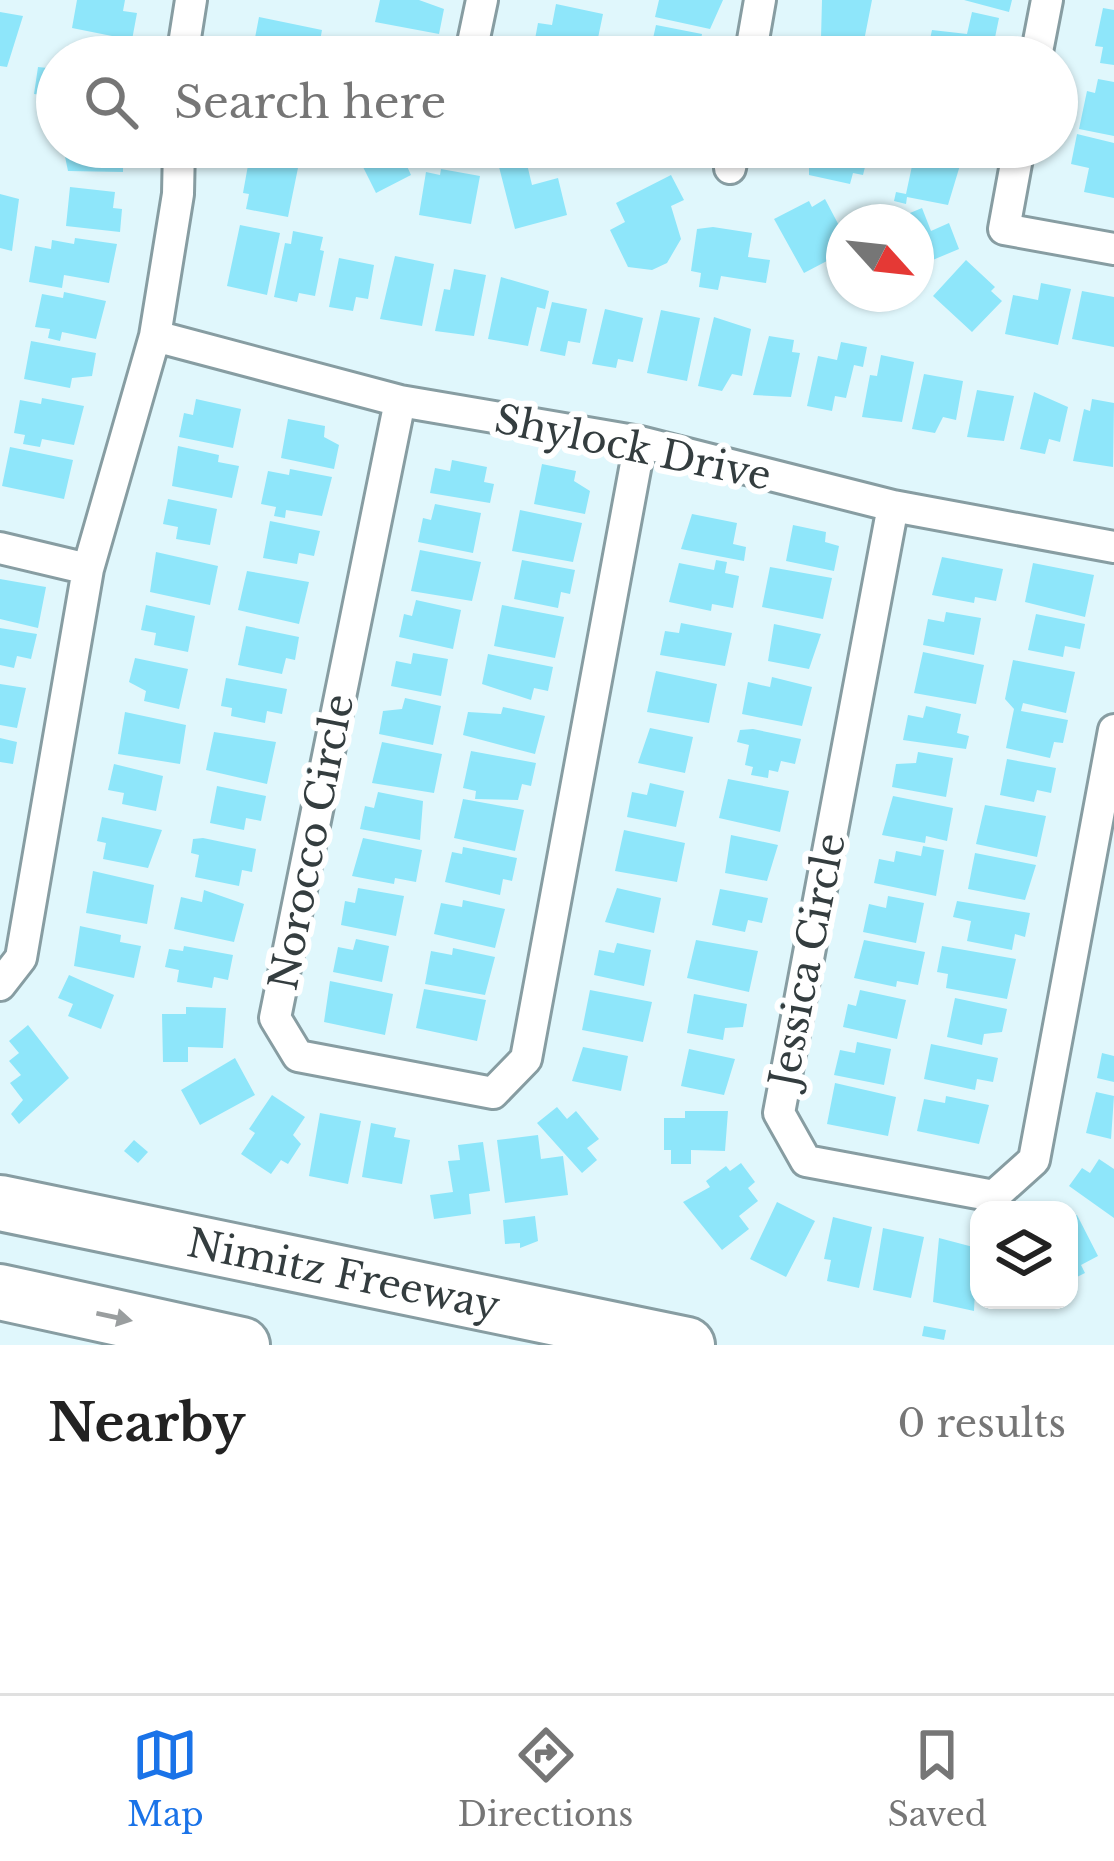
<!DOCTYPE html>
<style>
:root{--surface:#fff;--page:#f2f2f2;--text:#222;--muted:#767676;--line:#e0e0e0;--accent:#1a73e8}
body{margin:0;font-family:"Libre Baskerville",serif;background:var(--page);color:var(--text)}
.controls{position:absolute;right:36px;bottom:36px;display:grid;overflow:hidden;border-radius:24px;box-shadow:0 3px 9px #0004}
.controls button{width:108px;height:108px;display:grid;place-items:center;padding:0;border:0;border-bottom:3px solid var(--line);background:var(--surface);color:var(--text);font:60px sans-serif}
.compass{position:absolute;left:826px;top:204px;width:108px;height:108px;border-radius:50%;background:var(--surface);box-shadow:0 3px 9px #0004;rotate:117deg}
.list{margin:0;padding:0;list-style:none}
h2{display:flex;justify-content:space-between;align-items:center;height:156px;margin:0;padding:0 48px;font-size:51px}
h2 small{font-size:39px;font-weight:400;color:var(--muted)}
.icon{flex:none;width:66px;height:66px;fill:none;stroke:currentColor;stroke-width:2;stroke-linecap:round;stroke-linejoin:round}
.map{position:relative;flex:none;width:1114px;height:1345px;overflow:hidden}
.search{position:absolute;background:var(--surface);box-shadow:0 3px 9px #0004;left:36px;right:36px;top:36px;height:132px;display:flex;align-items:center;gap:30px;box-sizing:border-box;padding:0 42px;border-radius:66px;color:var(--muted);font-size:45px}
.sheet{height:348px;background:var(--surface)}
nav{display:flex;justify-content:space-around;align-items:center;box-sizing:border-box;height:168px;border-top:3px solid var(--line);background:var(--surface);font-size:33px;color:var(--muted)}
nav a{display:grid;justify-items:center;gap:6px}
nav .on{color:var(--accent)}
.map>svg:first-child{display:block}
</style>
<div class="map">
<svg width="1114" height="1345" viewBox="0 0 1114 1345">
<rect width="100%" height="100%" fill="#e0f7fc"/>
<path fill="#8ee6fa" d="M77,0H125L123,11L137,13L132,40L72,28Z
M380,0H419L444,9L439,34L375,22Z
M659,0H723L710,29L655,17Z
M822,0H872L863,46L821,38Z
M964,0H1012L1009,12Z
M556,4L603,14L594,57L533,50L538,23L552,25Z
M1103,8L1114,10V65L1100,63L1103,47L1095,46Z
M0,12L23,16L7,67L0,66Z
M972,12L999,18L991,57H942L943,51L928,48L932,30L967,34Z
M259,17L322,30L317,57H277L279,48L254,43Z
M656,25L702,34L698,57H630L634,39L652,43Z
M366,40L414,51L412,57H363Z
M68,45L138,54V57H66Z
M38,67L57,69V97L34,94Z
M1098,79L1114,82V136L1079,129L1087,91L1095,93Z
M1077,134L1114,143V198L1084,192L1089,168L1071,164Z
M63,147H123V172L68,171Z
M353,147H413L401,153L411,175L376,193Z
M628,147H668L666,157Z
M809,147L854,152L870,147L863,175L853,173L850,184L809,175Z
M916,147H958L964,152L948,205L907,197L906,204L894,201L896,192L906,194Z
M250,154L299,163L288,217L246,209L249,194L243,193Z
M526,160L532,185L558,178L567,215L515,229L499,167Z
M441,169L480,176L471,224L419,215L426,172L440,175Z
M671,175L684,200L671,206L681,239L667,263L652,270L628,267L610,230L625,222L616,203Z
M70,187L115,192L113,208L122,209L120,232L66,226Z
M0,194L19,199L12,251L0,248Z
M825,199L844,235V252L804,273L774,219L809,201L812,207Z
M922,208L931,231L949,223L959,249L916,267V222H888Z
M240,225L280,233L267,295L227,286Z
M713,227L752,233L748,257L770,260L766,283L721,276L718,290L699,287L701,273L691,271L697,229Z
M293,231L323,237L320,250L324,251L315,296L299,293L297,302L274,297L285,243L291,244Z
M75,238L117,244L109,283L64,275L62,288L29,282L35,246L51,249L52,240L74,244Z
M395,256L434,264L422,326L380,319Z
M339,258L374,265L368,299L356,297L353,311L329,307Z
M966,260L995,287L991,291L1002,301L972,332L933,296Z
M454,269L486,275L474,336L435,331L444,289L450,290Z
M501,277L549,291L545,309L537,307L528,346L488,339Z
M1041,283L1071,289L1058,345L1005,334L1013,295L1038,300Z
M1082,291L1114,297V347L1072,339Z
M64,292L106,301L96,339L62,332L60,341L48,338L50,329L35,327L42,294L63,298Z
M552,302L587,309L580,343L568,341L565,356L540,351Z
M605,309L643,318L633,362L618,359L616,368L592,364Z
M661,310L700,318L687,381L647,373Z
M714,317L751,329L742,376L732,374L722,391L698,386Z
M769,336L794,340L792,352L800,353L791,397L753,395Z
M31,341L96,353L92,376L72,378L70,388L24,379Z
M841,342L867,347L863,367L854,365L846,398L835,396L832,411L807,406L818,356L837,360Z
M881,355L914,362L902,422L862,417L870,375L877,376Z
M924,374L963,381L956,420L943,417L935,433L912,429Z
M977,390L1014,396L1004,441L967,437Z
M1034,392L1068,407L1060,442L1049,439L1045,454L1020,449Z
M42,398L84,406L74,445L42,439L40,447L23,444L25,435L14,433L20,400L41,404Z
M196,399L241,409L233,448L179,437L184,413L193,415Z
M1092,399L1114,403L1113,467L1073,461L1084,409L1090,411Z
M288,419L325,426L324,437L339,445L334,469L281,458Z
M178,446L219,455L218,462L239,466L232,498L172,486Z
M10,447L73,460L64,499L2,486Z
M452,460L487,467L484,482L494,484L490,503L430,493L435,468L450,471Z
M542,464L576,471L574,481L590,491L585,514L534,504Z
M290,469L332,477L322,516L286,510L285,518L274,516L276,507L261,504L268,471L289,475Z
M168,499L217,509L210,545L176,539L178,527L163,524Z
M435,504L481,513L473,553L418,542L423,518L431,520Z
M520,510L582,523L573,562L512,551Z
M692,514L737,523L733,544L746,547L744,561L681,549Z
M270,521L320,531L314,556L299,553L297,564L263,558Z
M793,525L826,532L825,542L839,546L834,571L786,561Z
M420,550L481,562L472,601L411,591Z
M156,552L218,566L210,605L150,592Z
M942,557L1003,569L996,601L975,597L974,603L932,595Z
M522,560L575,570L570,594L561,592L558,608L514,599Z
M716,560L727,562L725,573L739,576L733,608L712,604L711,611L669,602L679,563L714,570Z
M1033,563L1094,575L1085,617L1025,602Z
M770,567L832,578L823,619L762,607Z
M247,571L309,582L299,624L238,610Z
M0,579L46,587L38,628L0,619Z
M416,600L461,610L453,649L399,637L404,614L412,616Z
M146,605L195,616L188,652L154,645L156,633L141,630Z
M502,605L564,617L555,658L494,646Z
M946,612L981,618L974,655L923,645L928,619L944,622Z
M1036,614L1085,624L1080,649L1065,646L1063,657L1028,650Z
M681,623L732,633L725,666L660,655L665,631L679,633Z
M774,624L821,634L809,669L768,661Z
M246,626L299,637L295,660L286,658L282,674L238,665Z
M0,628L37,634L31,659L17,656L14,668L0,665Z
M923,652L984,665L976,704L914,693Z
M413,653L448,659L441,696L391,686L396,661L411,664Z
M488,654L553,667L548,691L534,688L531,700L482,684Z
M135,658L188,669L179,709L144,701L146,691L129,682Z
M1013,660L1075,672L1066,713L1023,703L1021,711L1068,720L1063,743L1054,742L1050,758L1006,748L1014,709L1005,699Z
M656,671L717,684L709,723L647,712Z
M772,677L812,687L802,726L742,714L748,682L770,687Z
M226,678L287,689L282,714L267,711L265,723L231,716L232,708L221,706Z
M0,684L26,688L17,728L0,725Z
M405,698L441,706L433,745L379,734L383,711L402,709Z
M926,706L961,714L957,733L969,736L966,749L903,740L908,715L923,718Z
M503,707L545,716L535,754L463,735L468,712L501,714Z
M125,712L186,725L180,764L118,754Z
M650,728L693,737L685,773L638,763Z
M753,729L801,739L795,764L781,761L778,772L769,770L768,778L751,775L753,767L745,765L749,745L737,742L740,730Z
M214,732L276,742L267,784L206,770Z
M0,738L17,742L13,764L0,762Z
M382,742L442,754L434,793L372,783Z
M471,751L536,763L531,786L522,784L518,800L475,799L476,791L463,788Z
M918,752L953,758L946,797L892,787L896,764L916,763Z
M1007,759L1056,768L1051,793L1037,790L1034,802L1000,795Z
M114,764L163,776L156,811L122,804L124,793L108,790Z
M728,779L789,791L780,832L719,818Z
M650,783L684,791L676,827L627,817L632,792L647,795Z
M217,786L266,796L261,821L246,818L244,830L210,823Z
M378,792L423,801L420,840L360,829L365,806L374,808Z
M893,796L953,808L947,841L926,836L925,843L882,835Z
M463,799L524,810L515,851L454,838Z
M985,805L1046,816L1037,857L976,844Z
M102,817L162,830L148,868L103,859L106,843L97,841Z
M624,830L685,843L677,882L615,871Z
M731,835L778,845L767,881L725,873Z
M203,838L256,849L252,872L242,870L239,886L195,877L199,855L191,853L193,839Z
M363,838L422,850L416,882L395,878L394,884L352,876Z
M923,846L944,850L936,896L874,883L879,859L894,862L896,851L921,856Z
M463,847L517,858L512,881L503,879L500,895L445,882L452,852L462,854Z
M975,853L1036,865L1025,900L968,889Z
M93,871L154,885L147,924L86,913Z
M358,888L404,896L396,936L341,925L345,901L355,903Z
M617,888L661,898L654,933L605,922Z
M720,889L768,898L762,923L748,920L745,932L712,925Z
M204,890L244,904L234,942L174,929L181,897L202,902Z
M888,896L924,903L916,943L863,932L869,904L886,908Z
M463,900L505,909L495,948L434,934L441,903L462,907Z
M957,901L1030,913L1025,937L1015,934L1012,950L967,941L971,921L953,917Z
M80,926L121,935L120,942L141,946L134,978L74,966Z
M356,939L389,946L382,982L333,972L338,947L353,950Z
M696,940L758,951L749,992L687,978Z
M864,940L925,952L918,985L897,981L896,987L854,978Z
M617,943L651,950L644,986L594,975L599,950L614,953Z
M184,946L233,955L228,980L214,977L212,988L177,982L179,970L165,967L169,949L183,951Z
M942,946L1016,959L1007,999L946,988L948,974L937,972Z
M453,948L495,957L485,995L425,984L431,951L452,955Z
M69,975L114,995L101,1029L68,1016L73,1004L58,998Z
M330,981L393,994L385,1035L324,1022Z
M424,989L486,1000L477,1041L416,1028Z
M590,990L652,1002L643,1042L582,1030Z
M860,990L906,1000L897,1039L843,1027L848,1004L856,1006Z
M694,994L747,1004L743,1027L725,1028L723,1040L687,1033Z
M955,998L1007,1009L1002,1032L984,1034L982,1045L947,1037Z
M186,1007L226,1008L223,1048L188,1047V1062H163L162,1014H186Z
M28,1025L69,1078L19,1124L11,1114L23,1100L10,1083L21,1075L9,1061L19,1053L9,1041Z
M857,1042L891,1049L884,1085L834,1075L840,1050L855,1053Z
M931,1044L998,1058L993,1082L977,1079L975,1090L924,1079Z
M583,1047L628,1056L621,1091L572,1081Z
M689,1049L735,1059L724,1095L681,1086Z
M1102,1053L1114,1056V1082L1097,1078Z
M235,1058L255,1095L200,1125L181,1090Z
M835,1083L896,1097L888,1136L827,1124Z
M1096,1092L1114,1096L1111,1139L1086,1133Z
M272,1095L305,1117L293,1135L301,1144L288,1164L281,1160L271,1174L241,1154L255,1133L249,1129Z
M946,1096L989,1105L979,1144L917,1131L924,1099L945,1103Z
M557,1107L567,1119L576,1111L599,1139L587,1148L597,1160L582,1173L537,1123Z
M685,1111H728L725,1151L691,1150V1164H671V1150H664V1118H685Z
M320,1113L361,1121L348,1184L309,1176Z
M371,1123L396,1128L394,1137L410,1140L402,1184L362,1177Z
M538,1135L541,1159L563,1156L568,1195L505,1203L497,1140Z
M134,1140L148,1152L138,1163L124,1151Z
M483,1142L490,1191L469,1194L471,1214L434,1219L430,1195L453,1192L448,1161L460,1160L458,1145Z
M1099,1159L1114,1169V1218L1069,1186L1082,1168L1090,1173Z
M741,1163L755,1182L748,1188L758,1201L739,1216L749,1229L722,1250L683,1202L710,1187L706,1181L726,1166L730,1171Z
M777,1202L815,1221L786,1277L750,1259Z
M1077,1215L1098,1256L1081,1265L1085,1273L1069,1281V1219Z
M535,1216L538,1241L520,1248V1243L505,1244L503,1220Z
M833,1217L872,1227L859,1288L827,1281L831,1260L824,1259Z
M883,1228L924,1237L911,1298L873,1290Z
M939,1238L977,1248L974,1311L933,1302Z
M924,1326L946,1330L944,1340L922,1336Z"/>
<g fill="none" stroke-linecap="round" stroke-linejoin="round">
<g stroke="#879da2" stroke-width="36">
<path id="minor" d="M182,57L191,0
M470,57L482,0
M750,57L760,0
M1036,57L1047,0
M1019,147L1004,229L1114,249
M730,168L734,147
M155,336L400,401L640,442L893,506L1114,547
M400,401L275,1018L298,1056L493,1093L526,1059L640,442
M893,506L779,1113L806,1161L994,1196L1034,1160L1114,730
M0,548L88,569
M0,985L21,958L88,569L155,336L178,194L179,147"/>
</g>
<g stroke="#879da2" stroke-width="60">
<g id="motorway">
<path id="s1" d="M0,1203L687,1345"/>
<path d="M0,1292L242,1345"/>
</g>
</g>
<use href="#minor" stroke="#fff" stroke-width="30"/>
<use href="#motorway" stroke="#fff" stroke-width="54"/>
</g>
<defs><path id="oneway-solid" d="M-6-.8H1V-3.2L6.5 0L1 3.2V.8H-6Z" transform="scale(3)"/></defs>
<use fill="#9a9e9f" href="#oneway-solid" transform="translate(114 1317) rotate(12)"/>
<g text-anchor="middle" stroke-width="12" stroke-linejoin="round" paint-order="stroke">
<g font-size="39" fill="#343d3f" stroke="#fff">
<text transform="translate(633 447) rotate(12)" y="14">Shylock Drive</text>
<text transform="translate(311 842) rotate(-79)" y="14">Norocco Circle</text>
<text transform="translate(807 960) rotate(-79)" y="14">Jessica Circle</text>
<text dy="14" stroke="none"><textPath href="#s1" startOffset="351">Nimitz Freeway</textPath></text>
</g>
</g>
</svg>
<div class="controls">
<button><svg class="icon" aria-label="layers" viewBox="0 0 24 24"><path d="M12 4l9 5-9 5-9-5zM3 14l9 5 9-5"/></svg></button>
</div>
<svg class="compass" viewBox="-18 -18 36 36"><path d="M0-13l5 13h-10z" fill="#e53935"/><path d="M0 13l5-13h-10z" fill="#767676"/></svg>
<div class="search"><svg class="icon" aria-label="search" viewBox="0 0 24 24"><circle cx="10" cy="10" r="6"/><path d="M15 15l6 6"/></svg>Search here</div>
</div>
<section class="sheet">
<h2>Nearby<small>0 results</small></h2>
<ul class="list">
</ul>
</section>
<nav>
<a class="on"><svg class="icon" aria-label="map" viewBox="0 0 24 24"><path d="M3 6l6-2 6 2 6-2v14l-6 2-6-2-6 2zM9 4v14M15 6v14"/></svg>Map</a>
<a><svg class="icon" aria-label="directions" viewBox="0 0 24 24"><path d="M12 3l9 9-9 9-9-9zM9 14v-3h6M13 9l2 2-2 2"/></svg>Directions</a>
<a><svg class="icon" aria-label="saved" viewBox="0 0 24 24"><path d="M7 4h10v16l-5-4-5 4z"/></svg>Saved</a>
</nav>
